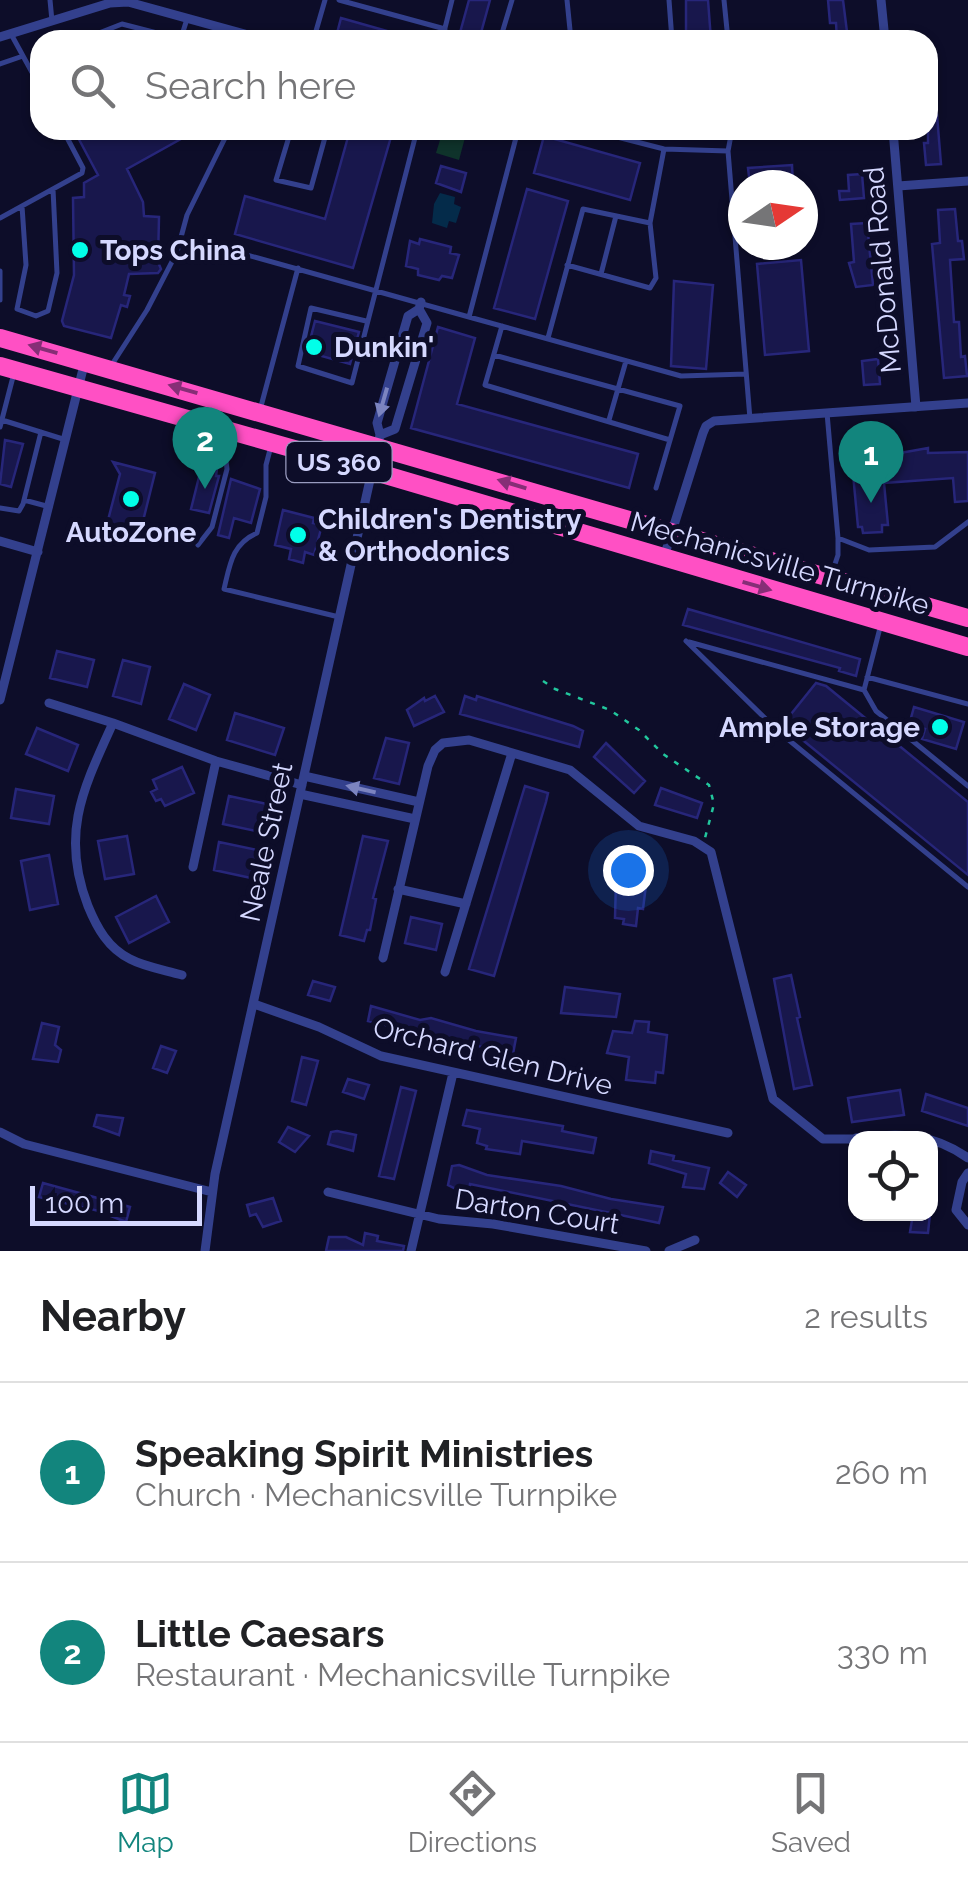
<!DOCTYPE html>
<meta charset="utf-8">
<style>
:root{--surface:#fff;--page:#f6f6f6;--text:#202124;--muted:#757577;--line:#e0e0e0;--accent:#12857d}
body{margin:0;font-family:Raleway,sans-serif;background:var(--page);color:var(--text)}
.controls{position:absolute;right:30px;bottom:30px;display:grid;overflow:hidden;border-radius:20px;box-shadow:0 2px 8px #0004}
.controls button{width:90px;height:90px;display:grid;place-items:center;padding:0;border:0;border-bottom:2px solid var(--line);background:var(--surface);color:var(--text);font:50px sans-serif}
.compass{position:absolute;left:728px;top:170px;width:90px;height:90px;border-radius:50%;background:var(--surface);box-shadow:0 2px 8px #0004;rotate:77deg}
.scale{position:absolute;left:30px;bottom:25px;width:172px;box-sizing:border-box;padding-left:10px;border:5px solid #d5d8ff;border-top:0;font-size:28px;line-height:35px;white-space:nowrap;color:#d5d8ff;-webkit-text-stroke:8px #0d0d29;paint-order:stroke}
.you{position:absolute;left:628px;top:870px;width:35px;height:35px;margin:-25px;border:8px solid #fff;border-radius:50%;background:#1a73e8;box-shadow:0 0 0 15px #1a73e833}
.badge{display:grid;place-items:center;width:65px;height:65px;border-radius:50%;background:var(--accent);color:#fff;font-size:32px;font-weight:700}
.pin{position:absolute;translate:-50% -82px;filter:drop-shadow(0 2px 5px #0008)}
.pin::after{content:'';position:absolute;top:52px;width:35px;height:30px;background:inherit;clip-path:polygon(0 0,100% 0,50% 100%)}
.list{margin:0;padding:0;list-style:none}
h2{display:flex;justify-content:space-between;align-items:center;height:130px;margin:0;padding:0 40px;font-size:42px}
h2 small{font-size:32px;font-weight:400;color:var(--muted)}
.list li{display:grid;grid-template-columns:65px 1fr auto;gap:30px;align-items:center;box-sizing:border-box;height:180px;padding:0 40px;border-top:2px solid var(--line)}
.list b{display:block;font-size:38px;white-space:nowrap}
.list p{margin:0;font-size:32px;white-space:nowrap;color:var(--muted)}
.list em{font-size:32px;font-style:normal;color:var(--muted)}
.icon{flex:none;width:55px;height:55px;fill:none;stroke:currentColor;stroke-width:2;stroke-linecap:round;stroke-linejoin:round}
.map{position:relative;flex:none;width:968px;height:1251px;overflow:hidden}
.search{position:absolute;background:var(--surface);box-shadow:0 2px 8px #0004;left:30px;right:30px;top:30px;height:110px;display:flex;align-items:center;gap:25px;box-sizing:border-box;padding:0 35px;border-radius:30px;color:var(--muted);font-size:38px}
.sheet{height:490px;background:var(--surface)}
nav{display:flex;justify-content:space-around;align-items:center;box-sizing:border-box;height:140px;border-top:2px solid var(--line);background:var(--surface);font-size:28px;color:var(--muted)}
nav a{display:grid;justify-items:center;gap:5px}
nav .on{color:var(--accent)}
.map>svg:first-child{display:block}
</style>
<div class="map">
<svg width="968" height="1251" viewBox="0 0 968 1251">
<rect width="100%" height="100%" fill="#0d0d29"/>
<path fill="#0f332b" d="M443,130L466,134L459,160L436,153Z"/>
<path fill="#042b4a" d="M440,193L455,197L454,204L461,207L456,223L449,221L447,228L432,223L434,204Z"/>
<path fill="#18174c" stroke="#27267a" stroke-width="2.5" d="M469,0H490L479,40H458Z
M686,0H708L711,40H686Z
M828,0H843L848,40H837L836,23H830Z
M341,18L408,37V40H347L336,37Z
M937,115L941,164L926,165L924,143H928V116Z
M74,130H197L127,169L143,202L144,216L159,217L158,262L161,269L158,273L129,274L124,295L130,296L127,307L121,305L111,338L64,326L62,321L74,275L73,198L84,197V183L98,175Z
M350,130H393L353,268L235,234L245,196L325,219Z
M544,136L640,163L630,200L534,173Z
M792,165L793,185H750L748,168Z
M441,166L466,173L461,192L436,183Z
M862,174L864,198L840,200L839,191H849L848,175Z
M527,189L568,201L535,319L494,308Z
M955,209L958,241H962L964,259L950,260L954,322H959L961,357L965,356L967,376L944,378L932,244L940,243L938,210Z
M867,223L873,285L856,287L849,263L854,262L851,224Z
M420,239L451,247L450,253L459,255L452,278L442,276L439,280L418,275V269L406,266L410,241L419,244Z
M801,260L809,351L765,355L757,264Z
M674,281L713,285L706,369L671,366Z
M315,321L359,332L350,364L307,352Z
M438,327L475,338L457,404L638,454L629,488L411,428Z
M878,359L880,384L864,385L862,361Z
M5,440L23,444L11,487L0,484Z
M928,448V453L968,452V501L955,502L953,478L884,483L888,525H882V532L863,533L862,527H858L852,463L857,462L856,452L878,450V457Z
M113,462L155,473L140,533L107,524L120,474Z
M202,465L217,469L216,476H219L209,513L191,509Z
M231,479L260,489L251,523L234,518L229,538L218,535Z
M283,510L314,518L313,523L322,525L314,555L305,552L303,563L289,559L291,549L275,545Z
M688,609L860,659L856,676L839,671L840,668L683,625Z
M57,651L94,660L87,687L50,678Z
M123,660L150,667L141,704L113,696Z
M816,683L826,686L968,802V875L783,724Z
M184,684L210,695L196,730L169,719Z
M435,696L444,712L414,726L407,710L424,698L425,701Z
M465,696L476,700L477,696L573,726L583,731L579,747L460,714Z
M914,707L964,722L956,749L922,739L925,729L909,725Z
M235,713L284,728L275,755L227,740Z
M37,728L78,745L68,771L26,754Z
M386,738L409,743L399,784L374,778Z
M606,743L645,781L634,793L594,757Z
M182,767L194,793L165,806L161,799L156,801L151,792L157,789L153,780Z
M525,786L548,793L546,802L494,976L469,969Z
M661,788L702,803L697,818L655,805Z
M16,789L54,796L49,824L11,818Z
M229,796L267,804L261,832L223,824Z
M127,836L134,874L105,879L98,841Z
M363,836L388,841L373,898L376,899L370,930H367L364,941L340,935Z
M219,842L257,850L251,878L214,870Z
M49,855L58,904L30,910L21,861Z
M616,881L646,885L643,909L638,908L636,926L623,924L624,919L615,918Z
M156,896L169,922L129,943L116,917Z
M411,917L442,924L436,950L405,943Z
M791,975L800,1017L797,1018L812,1085L794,1089L774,979Z
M313,981L335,987L330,1001L308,995Z
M565,987L620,994L616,1017L561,1013Z
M371,1006L420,1020L431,1018L476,1031L516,1038L513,1054L368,1021Z
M635,1021L649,1022L648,1032L667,1035L663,1073L656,1072L655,1083L626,1080L629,1057L607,1053L613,1031L632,1033Z
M42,1023L59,1027L55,1045L61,1050L58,1062L33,1059Z
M161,1046L176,1051L167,1073L153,1068Z
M302,1057L318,1061L306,1105L292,1101Z
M348,1079L369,1085L364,1099L343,1092Z
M401,1087L416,1091L394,1179L379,1176Z
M900,1090L904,1115L852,1122L848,1098Z
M926,1094L968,1108V1126L922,1111Z
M467,1110L563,1126L562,1131L596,1138L593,1153L522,1141L520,1154L486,1149L487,1146L477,1143L480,1129L463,1125Z
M97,1115L123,1118L119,1135L94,1126Z
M288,1127L309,1136L295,1152L279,1142Z
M337,1131L356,1135L353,1151L328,1144L331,1132Z
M651,1151L674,1156L673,1160L709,1168L704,1189L683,1187L686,1174L649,1163Z
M459,1165L487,1175L561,1186L611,1199L663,1207L659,1223L470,1184L469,1191L454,1188L448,1185L452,1166Z
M728,1172L746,1185L737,1197L720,1183Z
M43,1183L130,1207L126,1222L111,1216L112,1214L39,1197Z
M273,1198L281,1221L263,1227L256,1214L250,1216L247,1205Z
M913,1214H930L928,1233L910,1232Z
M365,1233L378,1236L377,1241L404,1246L403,1251H326L329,1237H346L363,1245Z"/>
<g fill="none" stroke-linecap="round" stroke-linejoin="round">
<path stroke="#22c69d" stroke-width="2.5" stroke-dasharray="5 8" stroke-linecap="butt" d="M543,681L555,689L610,710L639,730L663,754L709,785L714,804L705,838"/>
<path stroke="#33408d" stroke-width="5" d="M50,0L52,21
M339,0L445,29
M567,0L571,40
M669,0L672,40
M724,0L728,40
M11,34L40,87
M181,38L187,19
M81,40L122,24L184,40
M319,40L316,31L325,0
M442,40L452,0
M500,40L512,0
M0,64L23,56
M291,130L276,180L311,188L327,130
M590,130L664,149L728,151
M732,130L728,151L750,419
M22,206L26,265L17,309L36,316L48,311L57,273L53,189
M0,218L82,173L83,168L63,130
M222,248L469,317L518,130
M567,265L650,288L656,278L650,223L664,149
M0,271V300
M601,274L616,216
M469,317L681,376L746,374
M366,321L311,308L298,366L352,383L417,130
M502,326L485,385L670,440
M548,338L583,209L650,223
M494,355L680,406L656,488
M111,366L147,310L177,252L187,215L229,130
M260,410L298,268
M827,413L838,538V555L832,573
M2,420L66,440
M609,420L626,361
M0,427L14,373
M271,446L266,465V497L257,533C232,544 230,564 224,589L339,617
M24,500L50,507
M0,508L19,511L23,504L41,432
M838,538L869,550L935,547L968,522
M198,545L212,527L227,469L226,461L208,444
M686,641L779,732L968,887
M689,642L864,690L881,624
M867,677L968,704
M864,690L876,711L968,786"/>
<path stroke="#33408d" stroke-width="9" d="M881,0L885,40
M0,37L110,3L128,2L266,40
M893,130L916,407
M898,186L968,181
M380,435L395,429L427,323L419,309
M0,541L38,552
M664,557L703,433L706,426L714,421L968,403
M0,700L85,361
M49,703L113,723
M304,776L419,802
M300,794L415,819
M193,867L216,761
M398,889L466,904
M383,958L428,766L435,750L443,743L469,740L570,770L639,826L694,841L711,852L773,1099L823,1139H856
M445,972L512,753
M182,975C165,970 145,967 130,959C108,948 97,928 88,906C60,834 83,789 113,723L216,761L302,785
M254,1004L319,1027L381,1056L728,1133
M0,1132L24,1144L212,1192
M856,1138C898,1133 931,1132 968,1158
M968,1173L962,1182L956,1210L968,1225
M328,1192L439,1219L493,1224L646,1251
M205,1251L215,1174L380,435L377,423L408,316L419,309L421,302
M411,1251L453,1073
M669,1251L695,1240"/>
<path stroke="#ff50c4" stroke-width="18" d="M0,338L968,618
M0,366L372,471L968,647"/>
</g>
<defs><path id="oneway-solid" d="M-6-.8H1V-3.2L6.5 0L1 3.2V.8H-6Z" transform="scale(2.5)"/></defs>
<g fill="#862e76">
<use href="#oneway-solid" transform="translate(43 349) rotate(-164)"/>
<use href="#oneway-solid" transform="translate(183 389) rotate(-164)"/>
<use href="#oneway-solid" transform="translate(512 484) rotate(-163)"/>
<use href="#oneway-solid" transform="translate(757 586) rotate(16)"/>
</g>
<g fill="#7c84c0">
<use href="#oneway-solid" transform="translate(383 402) rotate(106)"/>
<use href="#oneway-solid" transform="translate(361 789) rotate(-167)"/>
</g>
<g fill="#01ffe9" stroke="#0d0d29" stroke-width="4">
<circle cx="80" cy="250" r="10"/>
<circle cx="314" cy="347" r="10"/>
<circle cx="131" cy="499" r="10"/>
<circle cx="298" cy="535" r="10"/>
<circle cx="940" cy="727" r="10"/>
</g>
<g text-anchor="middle" stroke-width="10" stroke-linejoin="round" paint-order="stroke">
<rect fill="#0d0d29" stroke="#999bbf" stroke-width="2.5" x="286.5" y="442" width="105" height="40" rx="8"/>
<g font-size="25" font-weight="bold" fill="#d5d8ff">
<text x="339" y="471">US 360</text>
</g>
<g font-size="28" font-weight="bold" fill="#d5d8ff" stroke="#0d0d29" text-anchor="start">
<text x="100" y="260">Tops China</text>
<text x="334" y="357">Dunkin'</text>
<text x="318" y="529">Children's Dentistry<tspan x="318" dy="32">&amp; Orthodonics</tspan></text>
<text x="131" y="542" text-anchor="middle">AutoZone</text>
<text x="920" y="737" text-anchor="end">Ample Storage</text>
</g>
<g font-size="28" fill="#d5d8ff" stroke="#0d0d29">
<text transform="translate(882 270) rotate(-95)" y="10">McDonald Road</text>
<text transform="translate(780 563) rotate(16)" y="10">Mechanicsville Turnpike</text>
<text transform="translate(266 842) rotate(-78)" y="10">Neale Street</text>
<text transform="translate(493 1056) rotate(14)" y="10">Orchard Glen Drive</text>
<text transform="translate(537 1211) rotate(9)" y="10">Darton Court</text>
</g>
</g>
</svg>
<div class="controls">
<button><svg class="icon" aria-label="locate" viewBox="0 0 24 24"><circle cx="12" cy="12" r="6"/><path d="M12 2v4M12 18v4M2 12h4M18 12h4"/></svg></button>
</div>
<svg class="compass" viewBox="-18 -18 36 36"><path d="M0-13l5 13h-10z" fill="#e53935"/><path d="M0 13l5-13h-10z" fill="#757577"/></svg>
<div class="scale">100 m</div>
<div class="you"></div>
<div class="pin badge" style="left:871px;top:503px">1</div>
<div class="pin badge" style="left:205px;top:489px">2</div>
<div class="search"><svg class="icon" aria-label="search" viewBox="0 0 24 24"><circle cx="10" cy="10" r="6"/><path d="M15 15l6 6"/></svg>Search here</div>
</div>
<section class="sheet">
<h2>Nearby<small>2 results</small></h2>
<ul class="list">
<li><span class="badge">1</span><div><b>Speaking Spirit Ministries</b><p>Church · Mechanicsville Turnpike</p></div><em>260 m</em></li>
<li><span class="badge">2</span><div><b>Little Caesars</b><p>Restaurant · Mechanicsville Turnpike</p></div><em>330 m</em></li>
</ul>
</section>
<nav>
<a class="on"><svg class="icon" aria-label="map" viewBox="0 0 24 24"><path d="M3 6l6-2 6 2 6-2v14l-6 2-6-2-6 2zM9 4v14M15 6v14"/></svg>Map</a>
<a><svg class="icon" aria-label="directions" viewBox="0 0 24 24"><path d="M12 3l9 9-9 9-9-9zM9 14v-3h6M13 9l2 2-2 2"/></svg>Directions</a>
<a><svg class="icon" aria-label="saved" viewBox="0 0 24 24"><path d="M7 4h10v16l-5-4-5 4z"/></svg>Saved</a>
</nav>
